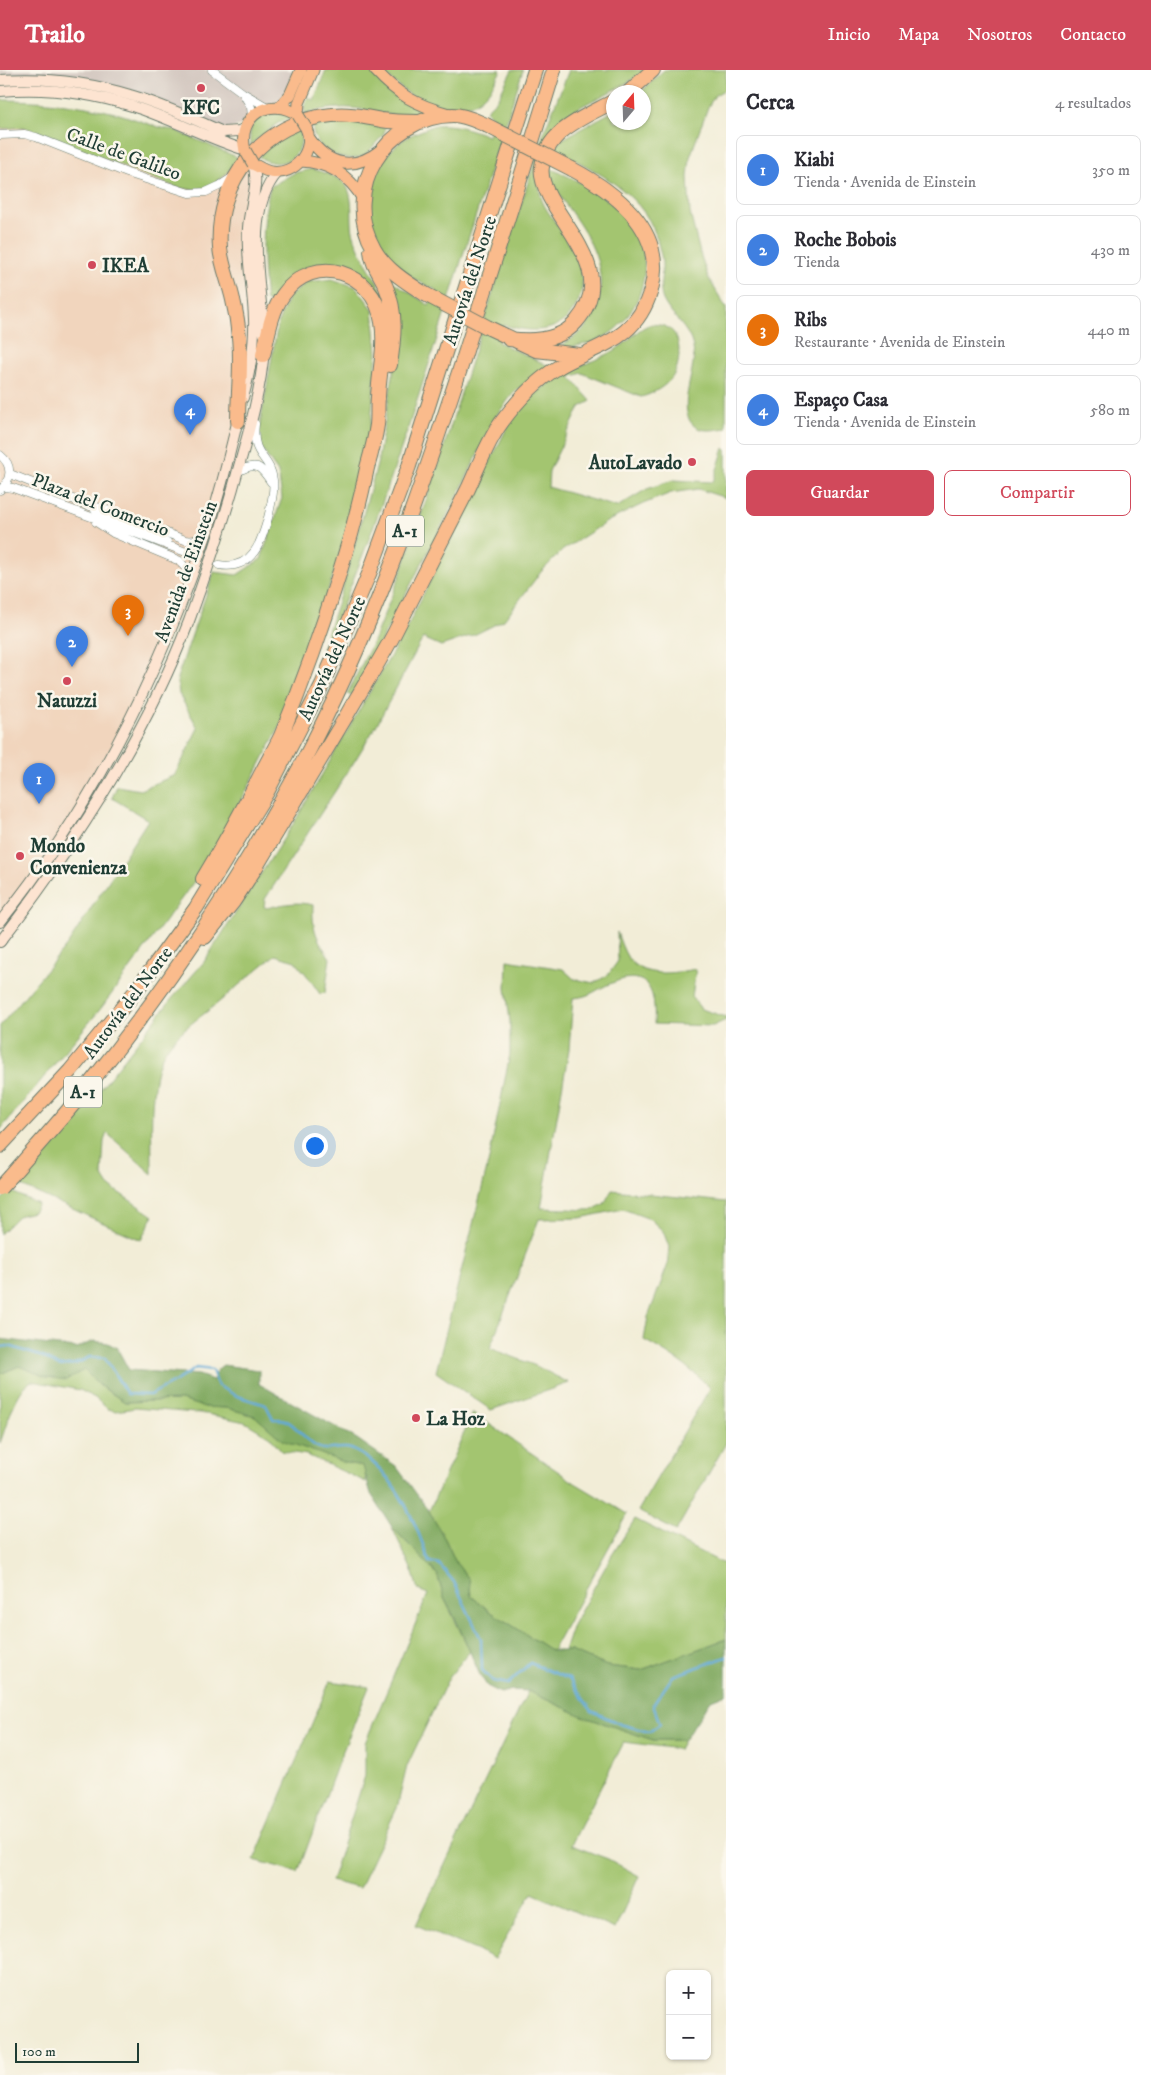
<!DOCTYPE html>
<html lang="es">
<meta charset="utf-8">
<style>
:root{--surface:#fff;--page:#f7f7f7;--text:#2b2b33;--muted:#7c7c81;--line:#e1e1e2;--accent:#d1495b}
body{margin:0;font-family:"IM FELL DW Pica",serif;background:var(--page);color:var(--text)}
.controls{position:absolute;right:15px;bottom:15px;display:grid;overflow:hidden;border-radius:8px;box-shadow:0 1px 4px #0004}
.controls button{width:45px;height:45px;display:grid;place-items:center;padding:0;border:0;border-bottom:1px solid var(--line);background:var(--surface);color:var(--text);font:25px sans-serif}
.compass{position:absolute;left:606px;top:15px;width:45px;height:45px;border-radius:50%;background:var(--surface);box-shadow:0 1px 4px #0004;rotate:19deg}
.scale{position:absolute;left:15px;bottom:12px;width:124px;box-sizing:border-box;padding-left:5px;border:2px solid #1f3d34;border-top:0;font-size:14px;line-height:18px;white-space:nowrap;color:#1f3d34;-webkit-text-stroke:4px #fbf7ec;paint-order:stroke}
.you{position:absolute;left:314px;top:1075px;width:18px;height:18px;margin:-12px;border:4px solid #fff;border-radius:50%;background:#1a73e8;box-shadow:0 0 0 8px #1a73e833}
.badge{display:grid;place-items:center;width:32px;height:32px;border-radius:50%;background:var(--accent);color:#fff;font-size:16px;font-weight:700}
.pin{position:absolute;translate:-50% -41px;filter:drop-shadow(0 1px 2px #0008)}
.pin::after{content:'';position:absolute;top:26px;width:18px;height:15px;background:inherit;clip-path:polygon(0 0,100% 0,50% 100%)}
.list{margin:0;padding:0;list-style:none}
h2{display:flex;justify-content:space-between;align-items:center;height:65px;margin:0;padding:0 20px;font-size:21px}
h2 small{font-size:16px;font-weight:400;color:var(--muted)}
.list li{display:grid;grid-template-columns:32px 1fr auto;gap:15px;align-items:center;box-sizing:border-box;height:70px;margin:0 10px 10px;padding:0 10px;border:1px solid var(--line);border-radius:8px}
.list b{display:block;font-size:19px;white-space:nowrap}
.list p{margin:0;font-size:16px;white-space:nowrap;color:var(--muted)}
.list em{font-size:16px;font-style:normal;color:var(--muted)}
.actions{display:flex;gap:10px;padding:15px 20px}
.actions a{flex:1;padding:11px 0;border:1px solid var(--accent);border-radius:8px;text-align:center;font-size:18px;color:var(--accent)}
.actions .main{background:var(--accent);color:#fff}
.map{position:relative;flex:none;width:726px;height:2005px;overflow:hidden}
header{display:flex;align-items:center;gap:30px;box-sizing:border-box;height:70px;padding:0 25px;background:var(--accent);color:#fff}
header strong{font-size:24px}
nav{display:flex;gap:28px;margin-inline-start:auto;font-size:18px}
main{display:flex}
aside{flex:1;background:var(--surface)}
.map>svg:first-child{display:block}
</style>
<header>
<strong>Trailo</strong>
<nav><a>Inicio</a><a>Mapa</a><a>Nosotros</a><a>Contacto</a></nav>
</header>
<main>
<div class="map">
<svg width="726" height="2005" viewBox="0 0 726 2005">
<rect width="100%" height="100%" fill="#fbf7ec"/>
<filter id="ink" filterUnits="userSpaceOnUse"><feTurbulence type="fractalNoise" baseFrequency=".02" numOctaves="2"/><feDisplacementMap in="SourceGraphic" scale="10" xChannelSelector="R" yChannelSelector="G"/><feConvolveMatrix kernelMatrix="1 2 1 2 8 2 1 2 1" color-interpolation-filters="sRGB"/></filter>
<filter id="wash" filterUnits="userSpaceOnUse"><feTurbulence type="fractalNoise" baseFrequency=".0096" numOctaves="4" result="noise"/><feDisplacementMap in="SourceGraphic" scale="20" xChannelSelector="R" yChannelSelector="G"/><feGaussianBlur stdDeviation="1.12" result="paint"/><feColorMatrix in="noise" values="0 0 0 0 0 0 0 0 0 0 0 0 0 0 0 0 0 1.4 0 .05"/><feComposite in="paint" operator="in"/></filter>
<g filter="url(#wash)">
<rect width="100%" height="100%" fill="#f2edd7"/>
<path fill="#f1d5bd" d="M23,57L128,99L219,112L245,80L253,94L254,249L238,351L176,548L91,720L0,852V59Z"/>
<path fill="#cec1ba" d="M0,0H301L290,25L248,52L223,62L130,25L78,13L0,10Z"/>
<path fill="#a3c56f" stroke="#618152" d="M326,0H370L420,41C401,52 372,39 351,38C335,37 320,40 305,43L304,38L307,28L314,30Z
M380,0H501C487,29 473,42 440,36C430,34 419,31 411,25C400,18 390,8 380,0Z
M512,0H523C503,63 482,125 462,188C419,327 376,465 316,598L345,510L377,395L398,277L401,253L399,236L391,215L395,213L429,235L436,220C419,211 397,203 385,187C354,146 370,81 418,62C424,60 430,56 436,55C455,54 471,59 488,66L494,49L486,40L498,28Z
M569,0H644C616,27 564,33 547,69C545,75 539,115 540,122C541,133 549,143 555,152C576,182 597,214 568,247C551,265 525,261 504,255L498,272L549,296L515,321L496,346L459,423L352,626L347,624L372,574L399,508L437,399L544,62Z
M664,0H726V19L715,25L708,37L690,87L688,107L690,143L700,183L708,207L726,238V358C713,360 696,364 689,349C680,329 697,299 693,277C689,257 671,247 663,230C658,218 663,204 662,192C662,187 660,182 659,177C649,125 597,102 555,79L561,70L613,41L614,52H644V22H641Z
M0,30C40,30 80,34 119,44C137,49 155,58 174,60L239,88C219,113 209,125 175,117L24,57L0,59Z
M282,42L293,47L278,53L251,74C246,49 262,44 282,42Z
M342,51L361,52L383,57L385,59C384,66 381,67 377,72C372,77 369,83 362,86C348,93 325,83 317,71C314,67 313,61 312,56L323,52Z
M300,57C307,86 283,102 259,87L271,73Z
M549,98C579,110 610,127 630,153C657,188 644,240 609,264C596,273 581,275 566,278L563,274C581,265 592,253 597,234C608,200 591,170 571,142C561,128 551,115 549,98Z
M312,99C322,102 337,106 344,113C355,125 350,147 353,162C359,185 375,206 385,227L382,230C379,224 376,217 372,213C338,181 292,192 272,232L266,231C262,193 261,155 270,117L294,103Z
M332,209L356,217L373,239L377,283L370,363L342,478L289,639L212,787L102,937L0,1060V956L68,874L148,750L112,728L117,716L140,720L175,705L198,658L179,624L177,608L214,502L237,505L261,489L282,428L278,402L257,372L278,253L288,228L307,212Z
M652,254C659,255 667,255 673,262C683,274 680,302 668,312C661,319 650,325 641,327L582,303L570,307L591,331L580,337L549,401L548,417L617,437L647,419L673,410L713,412L724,378L726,380V428L698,419L671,423L643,434L608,451L563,480L540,503L504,550L476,564L441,576L423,568L376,656L354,692L265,829L264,837L267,838C282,834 298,831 313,835C312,859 316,868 330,888L325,923L320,924L309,908L295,891L275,885C256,900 238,916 219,932C198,950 168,966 159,994C149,1021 152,1075 152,1104L107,1063L104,1071L102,1105L109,1116L153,1146L141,1170L17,1114L92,1030L170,931L204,892L295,751L405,561L513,346C529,329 545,314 566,303C584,293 605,288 621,276C632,268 638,258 652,254Z
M617,862C620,871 623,880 628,888C643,909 674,903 696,899L692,927L701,939L726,947V950L713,956L654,954C656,924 650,897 612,913C596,919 591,927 573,928L569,979L541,1138L592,1140L604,1134L612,1120L726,1132V1373L676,1461L638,1441L710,1318C691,1298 668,1283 644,1270L648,1247L667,1197L669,1177L663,1161L650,1149L623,1139L580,1148L539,1149L490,1278L536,1296L569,1313L491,1340L436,1302L488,1094L510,984V952L506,918L507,890L563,899L574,909L594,913L608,905L618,891Z
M10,1121L38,1134L33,1142L18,1146L0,1164V1131Z
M19,1296L46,1307L84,1300L100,1316L125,1332L181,1330L205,1337L227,1338L255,1346L283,1370L346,1393L364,1396L366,1412L307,1385L281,1381L270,1367L245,1352L207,1344L135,1338L116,1341L108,1339L95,1328L80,1320L32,1311C17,1317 6,1357 0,1373V1304Z
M473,1343L575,1413L627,1444L552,1581L491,1542L471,1526L469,1509L456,1493L446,1471L429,1441Z
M635,1449L726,1495V1569L641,1600L607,1596L571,1581H564L573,1555L612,1485Z
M392,1457L437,1504L444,1528L470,1581L449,1607L407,1696L397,1738L359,1818L331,1811L365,1706V1673L428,1524L418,1520L413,1503Z
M330,1611L369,1617L338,1693L298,1802L254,1790Z
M528,1621L582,1646L653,1670H684L679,1679L624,1672L571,1775L608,1789L639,1806L615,1859L532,1823L494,1889L488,1885L416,1855Z"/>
<path fill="#82aa62" stroke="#50744b" d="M0,1269L76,1278L94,1271L108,1273L117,1278L129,1300L199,1305L213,1310L218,1299L223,1295L259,1300V1314L357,1369L396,1396L429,1441L446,1471L456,1493L469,1509L471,1526L491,1542L552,1581H571L607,1596L641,1600L726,1569V1624L711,1630L684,1670H653L582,1646L528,1621L512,1620L501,1623L487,1616L479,1603L457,1552L444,1528L437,1504L392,1457L371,1424L363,1396L346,1393L282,1370L255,1346L227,1338L205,1337L181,1330L125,1332L100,1316L84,1300L66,1310L46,1307L19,1296L0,1304Z"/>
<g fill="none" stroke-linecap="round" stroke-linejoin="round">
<path stroke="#5fa9d7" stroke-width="2.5" d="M0,1277L9,1276L43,1287L59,1296L75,1294L90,1287L105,1288L127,1324L150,1325L176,1311L196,1298L212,1300L218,1316L237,1326L266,1335L273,1349C277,1349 282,1349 285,1350C297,1355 305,1371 317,1377C328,1383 340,1375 351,1379C393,1396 416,1452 429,1492L439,1494L454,1512L481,1569L482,1600L493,1611L508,1614L530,1593L569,1609L592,1641L620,1654L649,1662L660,1654L653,1635L673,1606L726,1587"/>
</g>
</g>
<g filter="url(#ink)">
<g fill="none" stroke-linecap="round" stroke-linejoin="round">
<g stroke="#697b6d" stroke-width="9">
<path id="street" d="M212,0L243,23L267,37
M244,25L251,37L252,47
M0,65L24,64L36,67L127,103L189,123L206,122L219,116L233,107
M0,385C13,395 12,410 0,420
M237,402C256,392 260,395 271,412
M10,404L90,436L102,438L185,470C195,472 201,468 206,460
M5,417L13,418L186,482
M95,440L167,472
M96,452L113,463L180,491L187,500L190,511
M219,495C253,501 262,471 269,444C271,433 275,421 273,410C270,385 251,388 255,354"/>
</g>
<g stroke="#697b6d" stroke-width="12">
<path id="secondary" d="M0,10C44,7 88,12 130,25C162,34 193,49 223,62L239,61L245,58
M0,21C43,17 90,23 132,36C170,48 207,68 245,80
M264,264C261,217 243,140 278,102
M243,328C250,302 255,276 254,249C253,218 246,188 248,158C249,137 260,114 253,94
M0,852C89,742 155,612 201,480C217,436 228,390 239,345
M0,872C76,774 145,667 189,551C205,507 220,463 233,418C245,374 261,324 264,279"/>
</g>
<g stroke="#697b6d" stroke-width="13">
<path id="primary" d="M375,0C398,25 416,35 449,44
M280,36L290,25L301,0
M298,45L299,33L313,0
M309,68C329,97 354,101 381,80
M245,80C236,46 270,25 298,45
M300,91C329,92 349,105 363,129
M253,94C259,97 265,101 271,102C295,106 316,80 306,58"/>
</g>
<g stroke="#697b6d" stroke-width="16">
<path id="highway" d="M629,22L653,0
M371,181C372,195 381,205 386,217C397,243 394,268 390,295
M425,224C406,212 385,199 374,179C340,120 386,46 453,45C465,45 476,51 486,55
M489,258L536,280L580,285
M509,269C532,272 560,271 576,252C615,207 570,166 549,126C545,118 540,107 542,97C546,60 585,47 614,31
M238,351C238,323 242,295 239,267C238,255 236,242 233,230C229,212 222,196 220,178C215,110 264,51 332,45C349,43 365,47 381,50C394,52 406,52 419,52
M203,809C223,776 241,743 259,708C266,694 274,680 281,666C303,613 323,557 340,501C351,467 360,433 367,398C371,384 375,369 377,355C378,346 377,336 378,327C379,302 386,277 382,252C374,201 314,181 283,225C271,242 268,265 263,285
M205,867L233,832L256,797C287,746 317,694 348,643C364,615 382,588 396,560C420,513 444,466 468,419C478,398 487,372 501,353C517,331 534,312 557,298C597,274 635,273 651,220C667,162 617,123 572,99
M0,1076L70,1001L135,922L196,838L267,722L322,615L369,504L409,396L535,0
M11,1106C35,1078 61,1050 84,1021C165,921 238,812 299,699C370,568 418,428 464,287C494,191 525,96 554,0"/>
</g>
<use href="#street" stroke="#fff" stroke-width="8"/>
<use href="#secondary" stroke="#fde4d1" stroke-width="10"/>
<use href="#primary" stroke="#fabb8c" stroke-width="11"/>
<use href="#highway" stroke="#fabb8c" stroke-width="14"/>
<g stroke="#697b6d" stroke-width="13" stroke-linecap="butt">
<path id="primary-bridge" d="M298,45L306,58
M245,80L253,94"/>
</g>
<g stroke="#697b6d" stroke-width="16" stroke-linecap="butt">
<path id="highway-bridge" d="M486,55L572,99
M425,224L489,258
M0,1118L11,1106"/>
</g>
<use href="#primary-bridge" stroke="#fabb8c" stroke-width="11"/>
<use href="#highway-bridge" stroke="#fabb8c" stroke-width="14"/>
</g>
</g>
<g fill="#d1495b" stroke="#fbf7ec" stroke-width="2">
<circle cx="201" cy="18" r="5"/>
<circle cx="92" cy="195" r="5"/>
<circle cx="692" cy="392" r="5"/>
<circle cx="67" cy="611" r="5"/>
<circle cx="20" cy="786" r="5"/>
<circle cx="416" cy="1348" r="5"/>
</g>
<g text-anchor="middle" stroke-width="5" stroke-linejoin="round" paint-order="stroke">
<g fill="#fbf7ec" stroke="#61756b" stroke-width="1">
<rect x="386" y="445.5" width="38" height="31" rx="4"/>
<rect x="64" y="1006.5" width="38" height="31" rx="4"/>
</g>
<g font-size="18" font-weight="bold" fill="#1f3d34">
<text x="405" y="467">A-1</text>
<text x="83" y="1028">A-1</text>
</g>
<g font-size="19" font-weight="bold" fill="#1f3d34" stroke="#fbf7ec" text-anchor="start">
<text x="201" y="44" text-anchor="middle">KFC</text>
<text x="102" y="202">IKEA</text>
<text x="682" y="399" text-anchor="end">AutoLavado</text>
<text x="67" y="637" text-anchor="middle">Natuzzi</text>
<text x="30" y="782">Mondo<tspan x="30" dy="22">Convenienza</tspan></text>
<text x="426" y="1355">La Hoz</text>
</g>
<g font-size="19" fill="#1f3d34" stroke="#fbf7ec">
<text transform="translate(124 83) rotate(20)" y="7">Calle de Galileo</text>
<text transform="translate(469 210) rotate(-72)" y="7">Autovía del Norte</text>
<text transform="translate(101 434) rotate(21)" y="7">Plaza del Comercio</text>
<text transform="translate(185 501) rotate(-70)" y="7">Avenida de Einstein</text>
<text transform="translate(331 588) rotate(-65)" y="7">Autovía del Norte</text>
<text transform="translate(127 932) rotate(-53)" y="7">Autovía del Norte</text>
</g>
</g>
</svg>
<div class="controls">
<button>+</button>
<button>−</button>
</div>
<svg class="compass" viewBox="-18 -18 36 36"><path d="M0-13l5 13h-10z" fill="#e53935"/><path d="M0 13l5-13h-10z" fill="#7c7c81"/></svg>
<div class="scale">100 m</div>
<div class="you"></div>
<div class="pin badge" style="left:39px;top:734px;background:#3f7fe0">1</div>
<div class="pin badge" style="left:72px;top:597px;background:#3f7fe0">2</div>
<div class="pin badge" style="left:128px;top:566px;background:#e8710a">3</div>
<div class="pin badge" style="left:190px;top:365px;background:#3f7fe0">4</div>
</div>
<aside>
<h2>Cerca<small>4 resultados</small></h2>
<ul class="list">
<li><span class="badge" style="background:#3f7fe0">1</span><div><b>Kiabi</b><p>Tienda · Avenida de Einstein</p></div><em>350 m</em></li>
<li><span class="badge" style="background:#3f7fe0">2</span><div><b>Roche Bobois</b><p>Tienda</p></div><em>430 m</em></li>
<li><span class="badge" style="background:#e8710a">3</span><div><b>Ribs</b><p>Restaurante · Avenida de Einstein</p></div><em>440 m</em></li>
<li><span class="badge" style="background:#3f7fe0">4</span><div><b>Espaço Casa</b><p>Tienda · Avenida de Einstein</p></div><em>580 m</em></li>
</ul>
<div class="actions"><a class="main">Guardar</a><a>Compartir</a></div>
</aside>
</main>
